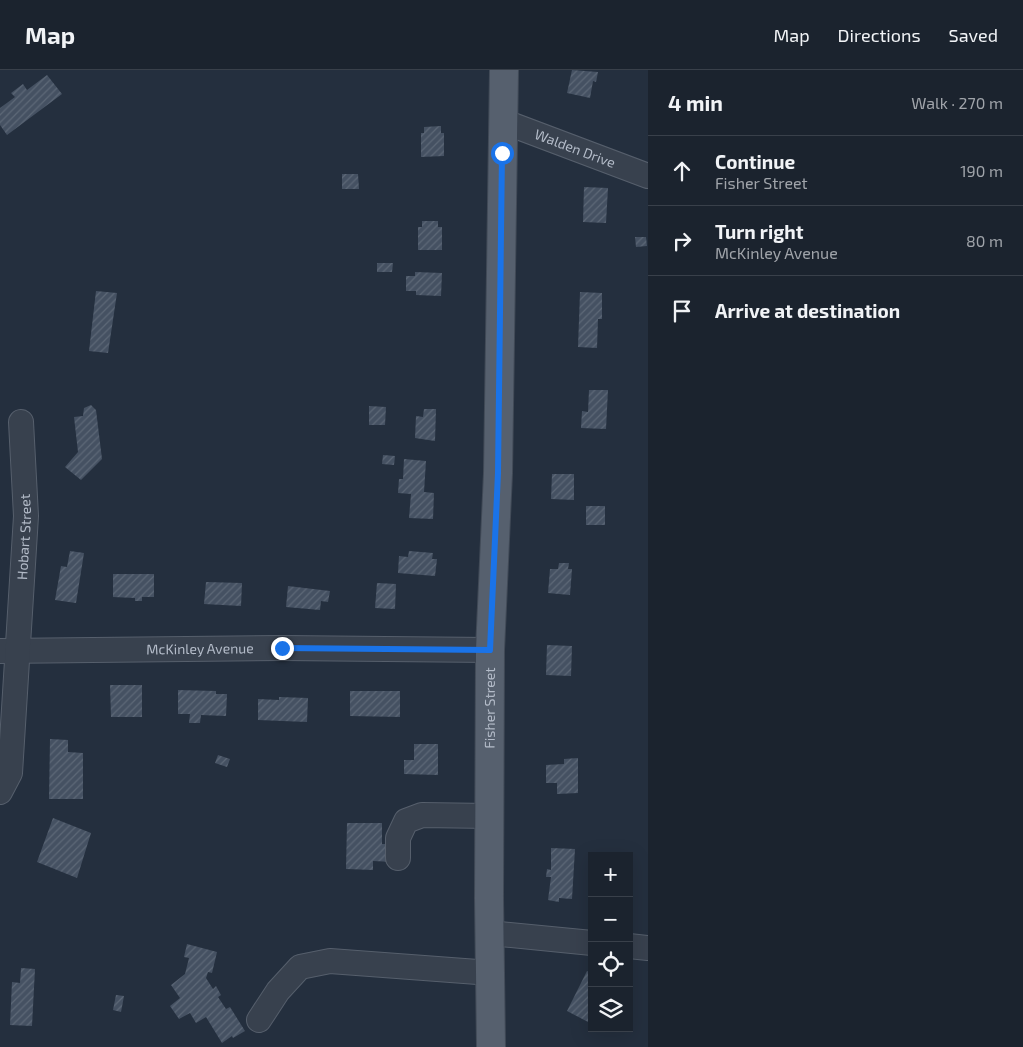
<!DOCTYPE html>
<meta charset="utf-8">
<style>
:root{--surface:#1b232e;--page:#282f3a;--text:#f1f3f6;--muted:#a0a4aa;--line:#39404a}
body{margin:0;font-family:"Exo 2",sans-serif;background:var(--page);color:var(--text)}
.controls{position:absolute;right:15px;bottom:15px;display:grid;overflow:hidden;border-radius:0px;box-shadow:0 5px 20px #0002}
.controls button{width:45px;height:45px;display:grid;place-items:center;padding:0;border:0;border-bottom:1px solid var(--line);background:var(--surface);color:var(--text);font:25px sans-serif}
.stop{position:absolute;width:15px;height:15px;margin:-11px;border:4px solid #1a73e8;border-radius:50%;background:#fff}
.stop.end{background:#1a73e8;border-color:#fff;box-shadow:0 1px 5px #0008}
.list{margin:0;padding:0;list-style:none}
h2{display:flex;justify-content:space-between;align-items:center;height:65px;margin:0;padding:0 20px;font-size:21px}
h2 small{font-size:16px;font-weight:400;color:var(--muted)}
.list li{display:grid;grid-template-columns:32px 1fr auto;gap:15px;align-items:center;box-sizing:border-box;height:70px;padding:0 20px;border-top:1px solid var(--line)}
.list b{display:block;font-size:19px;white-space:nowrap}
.list p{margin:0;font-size:16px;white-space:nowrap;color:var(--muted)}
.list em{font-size:16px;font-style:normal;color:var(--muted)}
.icon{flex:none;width:28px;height:28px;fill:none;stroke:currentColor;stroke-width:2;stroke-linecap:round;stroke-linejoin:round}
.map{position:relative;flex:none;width:648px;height:977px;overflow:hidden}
header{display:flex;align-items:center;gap:30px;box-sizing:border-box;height:70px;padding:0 25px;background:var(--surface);border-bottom:1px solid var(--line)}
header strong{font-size:24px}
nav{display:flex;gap:28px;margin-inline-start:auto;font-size:18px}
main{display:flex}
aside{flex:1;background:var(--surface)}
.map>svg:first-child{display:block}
</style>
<header>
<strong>Map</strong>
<nav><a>Map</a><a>Directions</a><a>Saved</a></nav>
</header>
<main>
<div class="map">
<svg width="648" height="977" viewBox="0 0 648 977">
<defs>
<pattern id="building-hatch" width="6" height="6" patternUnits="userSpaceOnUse" patternTransform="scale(1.25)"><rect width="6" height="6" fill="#455162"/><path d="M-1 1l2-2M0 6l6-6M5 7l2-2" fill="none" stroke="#5d6877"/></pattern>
</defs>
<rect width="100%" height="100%" fill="#242f3e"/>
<path fill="url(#building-hatch)" d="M572,0L598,2L596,12L593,11L590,28L567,23Z
M47,5L62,24L7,65L0,55V38L15,27L11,23L23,14L27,20Z
M441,56V63H444V86L421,87V63H424V57Z
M342,104H358L359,119H342Z
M584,117L608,118L606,153L583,152Z
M422,151H438V157H442V180H418V157H422Z
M635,167H646L647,176L636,177Z
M377,193H393L392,202H377Z
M415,202L442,203L441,226L416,225V221H406V206H415Z
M96,221L117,223L108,283L89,281Z
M580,222L602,223V249H598L597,278L578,277Z
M589,320H608L606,359L581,358L582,341L588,342Z
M91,335L96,340L102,389L81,410L65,397L78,382L74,347L83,346L84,338Z
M369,336L386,337L385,355H369Z
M424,339H436L435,371L415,368L416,346L423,347Z
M383,385L395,386L394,395L382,394Z
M404,389L426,391L424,422L434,423L433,449L409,448L411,424L398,423L399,409H403Z
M552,404H574V430L551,429Z
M586,436H605V455H586Z
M70,481L84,483L76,533L55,530L61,496L67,497Z
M409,481L433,483L432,489H437L435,506L398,503L399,486L408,487Z
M559,493H569L568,499H572L570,525L548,523L550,499H558Z
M113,504H154V527H142V531H135V528L113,527Z
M206,512L242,513L241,536L204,534Z
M377,513L396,514L395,539L375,538Z
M288,516L330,521L328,532L321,531L320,540L286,537Z
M547,575L572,576L571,606L546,605Z
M110,615H142V647H111Z
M178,620L216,621V624H227L226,646L201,645L200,653H189L190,644H178Z
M350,621H400V647L350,646Z
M279,627L308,628L307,652L258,650V629L279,630Z
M50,669L68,670V682L83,683V729H49Z
M414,674H438V705L404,704V690H414Z
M218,685L230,689L227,697L215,693Z
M578,688V723L557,724V713H546V695L564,694V689Z
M53,748L91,763L77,808L37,792Z
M347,753H382V774H393V792L373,791V800L346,799Z
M551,778L575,779L572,829L559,828V832L548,830L551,807H546L547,799L551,800Z
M187,874L217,882L212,903L208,902L206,908L213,919L216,916L221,925L218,927L226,939L230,937L245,961L233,968L232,966L222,973L206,947L196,953L190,943L179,949L170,936L180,928L171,915L185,904L189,888L184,887Z
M21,898L35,899L32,956L10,955L12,912L20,913Z
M587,901L592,903L590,953L567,941Z
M116,925L124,926L121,942L113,940Z"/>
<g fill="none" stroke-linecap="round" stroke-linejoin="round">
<g stroke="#565f6c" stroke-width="26">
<g id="minor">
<path id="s1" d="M502,51L648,106"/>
<path id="s2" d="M0,581L282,578L490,580"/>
<path id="s3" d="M0,722L10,703L26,446L21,352"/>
<path d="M398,788V768L406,751L422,745L489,746"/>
<path d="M490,863L592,873"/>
<path d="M629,876L648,878"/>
<path d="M259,950L278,921L300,897L330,891L491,903"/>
</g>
</g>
<g stroke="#414a57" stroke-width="30">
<g id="major">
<path id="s4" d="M491,977L489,828L490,580L498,403L504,0"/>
</g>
</g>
<use href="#minor" stroke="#38414e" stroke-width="24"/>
<use href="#major" stroke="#56606e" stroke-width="28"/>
</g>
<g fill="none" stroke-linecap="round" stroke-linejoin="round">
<path stroke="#1a73e8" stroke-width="6" d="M282,578L490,580L498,403L502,83"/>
</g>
<g text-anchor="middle" stroke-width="4" stroke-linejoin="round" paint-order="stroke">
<g font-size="14" fill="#b4bcc9" stroke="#1d2633">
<text dy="5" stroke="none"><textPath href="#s1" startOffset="78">Walden Drive</textPath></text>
<text dy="5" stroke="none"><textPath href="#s3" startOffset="258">Hobart Street</textPath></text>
<text dy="5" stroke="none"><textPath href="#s2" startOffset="200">McKinley Avenue</textPath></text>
<text dy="5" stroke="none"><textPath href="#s4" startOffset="339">Fisher Street</textPath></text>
</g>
</g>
</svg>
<div class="controls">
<button>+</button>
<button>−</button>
<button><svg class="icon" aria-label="locate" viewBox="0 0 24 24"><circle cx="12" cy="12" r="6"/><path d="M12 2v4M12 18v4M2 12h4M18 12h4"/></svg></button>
<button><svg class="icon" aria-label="layers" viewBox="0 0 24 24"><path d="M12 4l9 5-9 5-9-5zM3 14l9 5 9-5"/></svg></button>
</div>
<div class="stop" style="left:502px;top:83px"></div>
<div class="stop end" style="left:282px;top:578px"></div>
</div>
<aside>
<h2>4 min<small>Walk · 270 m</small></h2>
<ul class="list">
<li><svg class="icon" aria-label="ahead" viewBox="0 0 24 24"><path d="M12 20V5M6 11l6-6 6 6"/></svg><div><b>Continue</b><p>Fisher Street</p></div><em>190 m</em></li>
<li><svg class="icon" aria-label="right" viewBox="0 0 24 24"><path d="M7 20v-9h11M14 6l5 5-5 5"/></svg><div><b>Turn right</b><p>McKinley Avenue</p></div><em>80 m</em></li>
<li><svg class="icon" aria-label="arrive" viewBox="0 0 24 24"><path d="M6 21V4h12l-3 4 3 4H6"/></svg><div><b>Arrive at destination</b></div></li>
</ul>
</aside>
</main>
